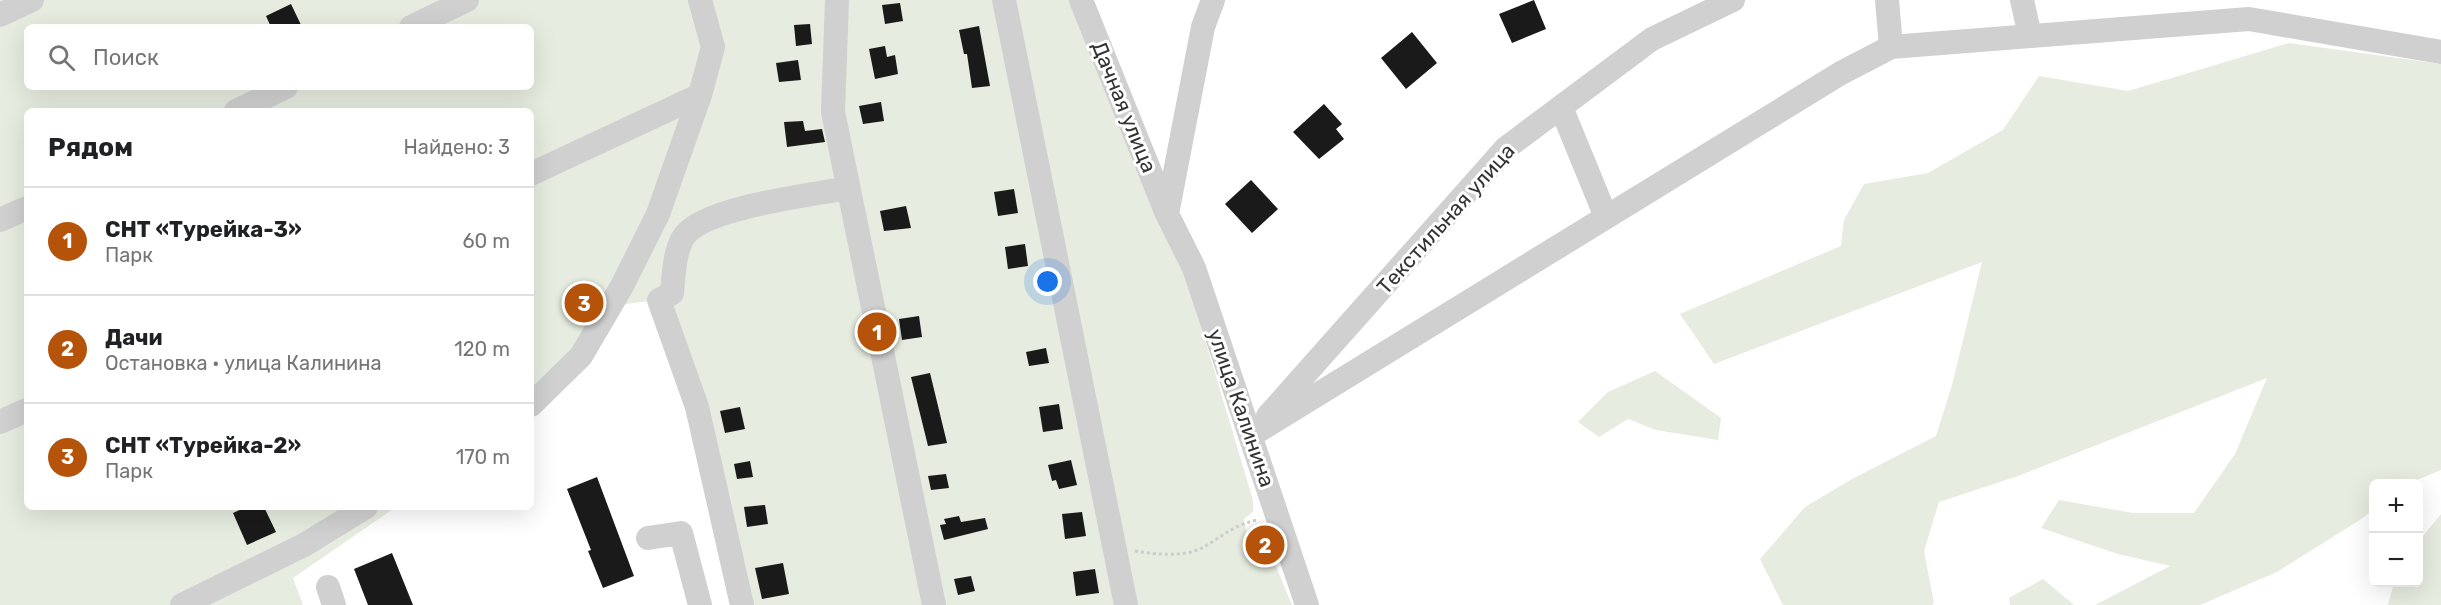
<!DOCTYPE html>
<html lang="ru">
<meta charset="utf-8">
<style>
:root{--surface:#fff;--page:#f6f6f6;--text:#202124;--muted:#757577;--line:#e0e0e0;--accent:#b45309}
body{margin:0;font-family:Rubik,sans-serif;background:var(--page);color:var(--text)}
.controls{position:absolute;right:18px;bottom:18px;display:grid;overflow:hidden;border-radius:9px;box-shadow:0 6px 24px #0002}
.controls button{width:54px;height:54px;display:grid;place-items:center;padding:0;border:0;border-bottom:2px solid var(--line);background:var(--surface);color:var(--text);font:30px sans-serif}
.you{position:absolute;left:1048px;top:282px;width:21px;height:21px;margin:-15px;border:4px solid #fff;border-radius:50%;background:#1a73e8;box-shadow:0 0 0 9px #1a73e833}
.badge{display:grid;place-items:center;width:39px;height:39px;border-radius:50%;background:var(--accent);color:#fff;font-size:20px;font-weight:700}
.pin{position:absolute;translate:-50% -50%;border:3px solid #fff;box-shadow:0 2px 6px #0006}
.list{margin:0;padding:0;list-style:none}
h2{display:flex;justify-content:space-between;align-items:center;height:78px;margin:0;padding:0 24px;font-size:26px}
h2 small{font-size:20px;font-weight:400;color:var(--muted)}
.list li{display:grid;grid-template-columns:39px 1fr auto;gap:18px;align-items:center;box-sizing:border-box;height:108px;padding:0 24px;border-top:2px solid var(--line)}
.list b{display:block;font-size:22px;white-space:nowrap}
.list p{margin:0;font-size:20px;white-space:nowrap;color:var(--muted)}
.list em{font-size:20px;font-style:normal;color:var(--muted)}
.icon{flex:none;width:33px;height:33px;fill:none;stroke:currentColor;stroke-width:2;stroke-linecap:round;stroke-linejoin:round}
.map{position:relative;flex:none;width:2441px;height:605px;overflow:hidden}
.search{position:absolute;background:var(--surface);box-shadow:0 6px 24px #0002;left:24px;top:24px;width:510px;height:66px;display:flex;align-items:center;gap:15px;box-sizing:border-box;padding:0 21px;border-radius:9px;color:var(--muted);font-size:22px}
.panel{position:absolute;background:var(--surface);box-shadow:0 6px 24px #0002;left:24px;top:108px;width:510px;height:402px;border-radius:9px}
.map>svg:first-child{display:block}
</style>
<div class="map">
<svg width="2441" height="605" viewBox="0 0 2441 605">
<rect width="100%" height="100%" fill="#fff"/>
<path fill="#e6ecdf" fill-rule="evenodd" d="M0,0H1083L1169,219L1253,500V512L1244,519L1248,540L1260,559H1273L1292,605H742L659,300L617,305L531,410V111H27V507H396L293,578L303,605H0ZM27,27H531V87H27Z
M2289,43L2441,64V470L2410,483L2374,484L2373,510L2363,518L2277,572L2200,605H2095L2170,566L2118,554L2041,528L2059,500L2133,513H2194L2235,454L2267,378L2018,476L1939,502L1924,551L1934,603L1932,605H1783L1760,559L1805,507L1852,479L1936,436L1952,385L1982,262L1714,364L1680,314L1841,246L1844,220L1864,184L1928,173L2003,130L2039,76L2128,91Z
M1655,371L1721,418L1718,440L1656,430L1628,419L1599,437L1578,422L1608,392Z
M2441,514V605H2388L2394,583L2418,582L2419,541Z
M2043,579L2074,605H2010L2009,598Z"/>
<path fill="#1a1a1a" d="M1534,0L1546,29L1512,43L1499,14Z
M900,3L903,21L885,24L882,5Z
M291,4L302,27H271L266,16Z
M810,24L812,44L796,46L794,25Z
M979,26L990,86L972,88L967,54H964L959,30Z
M1412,32L1437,63L1406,89L1381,58Z
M885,46L887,57L895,55L898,74L875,79L869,49Z
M798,60L801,80L779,82L776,63Z
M881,102L884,121L863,124L859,106Z
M1324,104L1342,124L1336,129L1344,139L1319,159L1293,132Z
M803,121L805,131L822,129L825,142L787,147L784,122Z
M1251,180L1278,209L1252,233L1225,204Z
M1014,189L1018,213L998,216L994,192Z
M906,206L911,228L884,231L880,211Z
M1025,244L1028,266L1008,269L1005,247Z
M919,316L922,337L902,340L899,319Z
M1046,348L1049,363L1029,366L1026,352Z
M930,373L947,443L928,446L911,377Z
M1059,404L1063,429L1043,432L1039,407Z
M740,407L745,429L725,433L720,411Z
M1071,460L1077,485L1059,489L1056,480L1052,481L1048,465Z
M750,461L753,477L737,479L734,464Z
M946,474L949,488L931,490L928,476Z
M597,477L634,576L603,588L588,551L591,550L567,489Z
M765,505L768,524L747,527L744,507Z
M246,507H264L276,532L247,545L233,513Z
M1082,512L1086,536L1065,539L1062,514Z
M959,516L961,522L985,518L988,529L944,540L940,525L946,524L944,519Z
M392,553L413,605H368L354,569Z
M783,563L789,594L762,599L755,568Z
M1095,569L1099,593L1076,596L1073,572Z
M971,576L975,591L958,595L954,579Z"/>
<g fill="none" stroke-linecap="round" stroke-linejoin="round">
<path stroke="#cdcdcd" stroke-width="3" stroke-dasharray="3 3" stroke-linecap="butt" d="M1135,551C1153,554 1173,556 1191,552C1212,547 1230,524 1258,520"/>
<path stroke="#d0d0d0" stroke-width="24" d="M837,0L833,112L934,605
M1004,0L1126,605
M1081,0L1167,214L1194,268L1307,605
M2022,0L2030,36
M0,15L32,0
M411,27L467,0
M1891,47L2249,19L2441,52
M1561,107L1606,217
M236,111L286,87
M531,174L700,95
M1167,214L1203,27L1213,0
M0,220L27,208
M531,405L581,356L622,286L658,214L700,95L713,47L700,0
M1268,416L1506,148L1652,39L1733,0
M0,422L27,410
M1250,436L1841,73L1891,47L1887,0
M648,538L681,533L700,605
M328,587L334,605
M182,605L304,545L366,507
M742,605L697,407L659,300L672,293C674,274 674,250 685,235C706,207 812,195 848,188"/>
</g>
<g text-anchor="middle" stroke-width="6" stroke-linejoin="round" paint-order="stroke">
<g font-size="21" fill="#333" stroke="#fff">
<text transform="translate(1124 107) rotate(68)" y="7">Дачная улица</text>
<text transform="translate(1446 219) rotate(-48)" y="7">Текстильная улица</text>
<text transform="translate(1241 408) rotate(71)" y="7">улица Калинина</text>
</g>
</g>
</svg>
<div class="controls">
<button>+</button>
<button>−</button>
</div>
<div class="you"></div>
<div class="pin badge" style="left:877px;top:332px">1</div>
<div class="pin badge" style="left:1265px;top:545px">2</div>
<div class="pin badge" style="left:584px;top:303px">3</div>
<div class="search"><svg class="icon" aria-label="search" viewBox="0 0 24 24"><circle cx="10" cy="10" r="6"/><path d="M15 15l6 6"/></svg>Поиск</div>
<section class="panel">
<h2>Рядом<small>Найдено: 3</small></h2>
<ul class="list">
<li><span class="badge">1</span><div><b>СНТ «Турейка-3»</b><p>Парк</p></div><em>60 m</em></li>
<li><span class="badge">2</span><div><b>Дачи</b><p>Остановка · улица Калинина</p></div><em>120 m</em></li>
<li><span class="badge">3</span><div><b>СНТ «Турейка-2»</b><p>Парк</p></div><em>170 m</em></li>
</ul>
</section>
</div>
